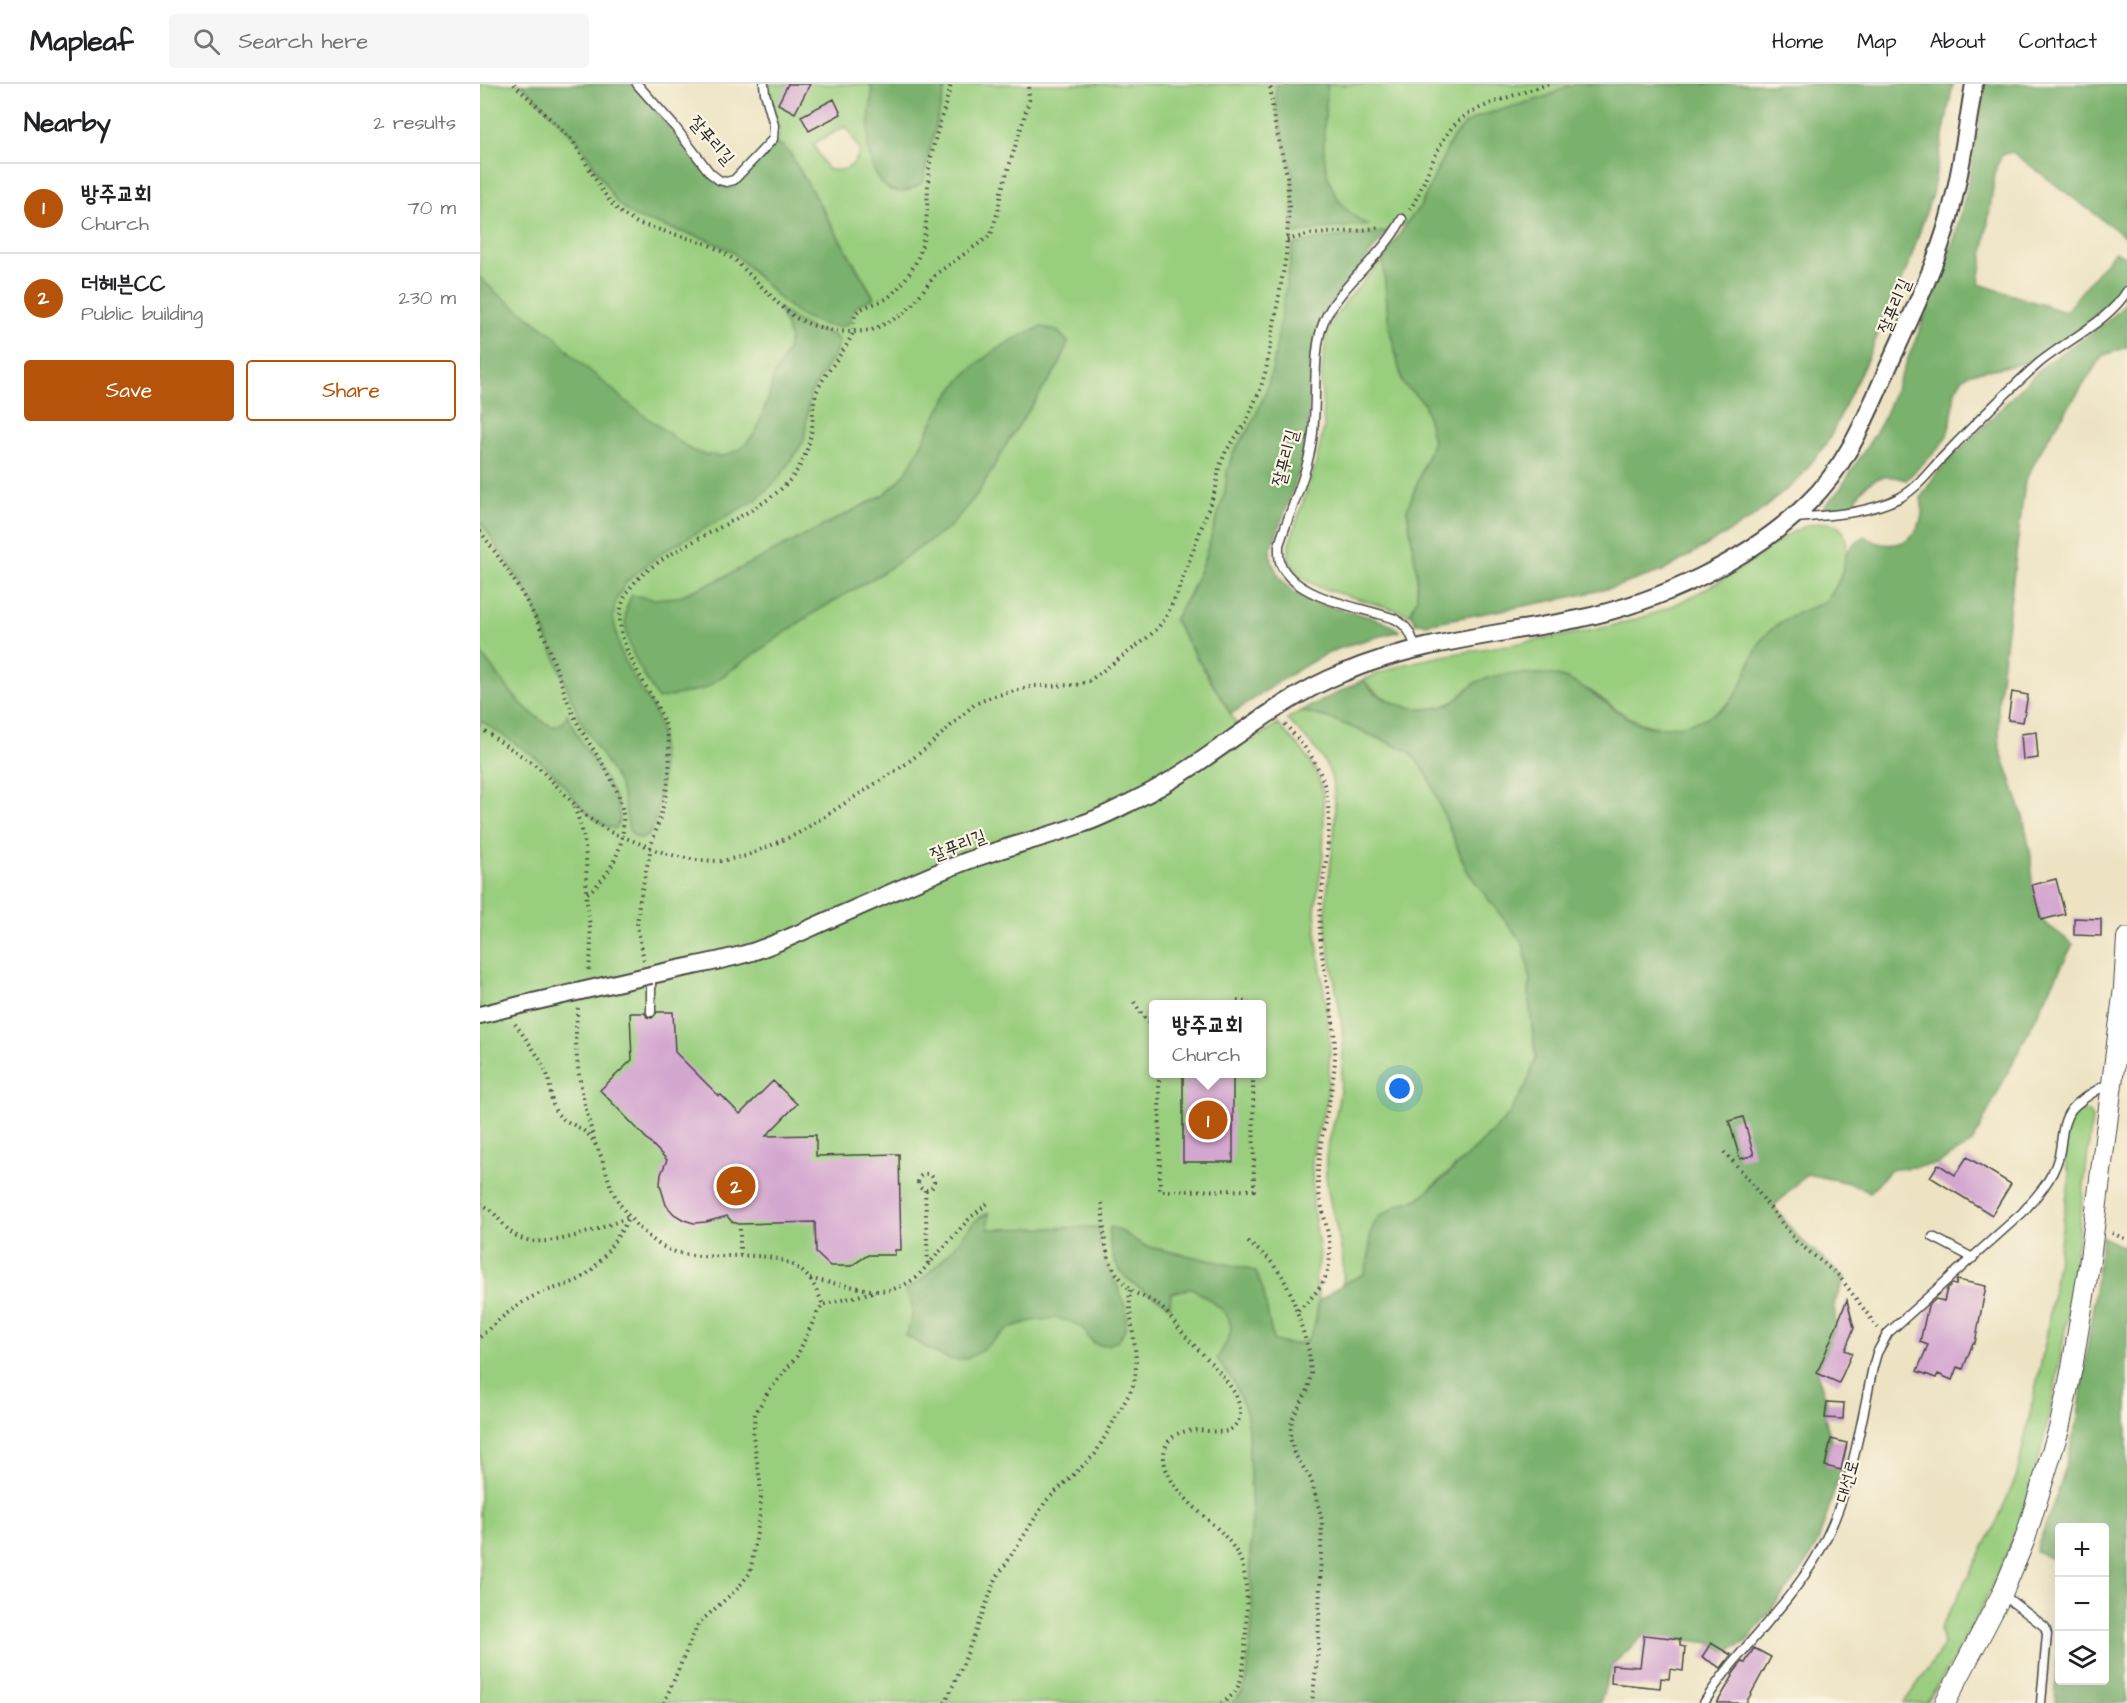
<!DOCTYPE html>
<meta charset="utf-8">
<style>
:root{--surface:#fff;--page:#f6f6f6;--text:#202124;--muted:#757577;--line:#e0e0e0;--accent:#b45309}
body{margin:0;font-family:"Architects Daughter","Poor Story",sans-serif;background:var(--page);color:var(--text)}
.controls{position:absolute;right:18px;bottom:18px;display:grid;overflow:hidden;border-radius:6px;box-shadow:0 6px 24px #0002}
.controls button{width:54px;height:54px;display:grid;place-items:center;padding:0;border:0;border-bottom:2px solid var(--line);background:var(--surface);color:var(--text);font:30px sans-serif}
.you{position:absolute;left:920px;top:1005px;width:21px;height:21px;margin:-15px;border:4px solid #fff;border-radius:50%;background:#1a73e8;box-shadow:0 0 0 9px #1a73e833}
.badge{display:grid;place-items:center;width:39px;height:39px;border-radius:50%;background:var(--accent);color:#fff;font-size:20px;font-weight:700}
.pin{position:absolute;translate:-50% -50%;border:3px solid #fff;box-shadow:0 2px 6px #0006}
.popup{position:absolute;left:669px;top:916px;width:117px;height:78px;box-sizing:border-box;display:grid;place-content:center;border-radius:6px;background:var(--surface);filter:drop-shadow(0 2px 4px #0005);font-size:20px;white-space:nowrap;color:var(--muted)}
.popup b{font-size:22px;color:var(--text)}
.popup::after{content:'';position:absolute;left:50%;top:100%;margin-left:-12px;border:12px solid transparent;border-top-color:var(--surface)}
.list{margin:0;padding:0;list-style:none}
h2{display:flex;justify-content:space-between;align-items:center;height:78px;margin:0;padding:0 24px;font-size:26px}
h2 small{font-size:20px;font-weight:400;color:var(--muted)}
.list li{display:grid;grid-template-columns:39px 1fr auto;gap:18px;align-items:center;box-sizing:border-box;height:90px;padding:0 24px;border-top:2px solid var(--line)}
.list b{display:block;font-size:22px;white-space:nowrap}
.list p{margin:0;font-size:20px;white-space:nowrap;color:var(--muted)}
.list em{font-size:20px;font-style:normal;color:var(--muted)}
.actions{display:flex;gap:12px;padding:18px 24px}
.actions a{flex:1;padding:14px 0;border:2px solid var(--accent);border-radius:6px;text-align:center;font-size:21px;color:var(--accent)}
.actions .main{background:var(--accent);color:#fff}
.icon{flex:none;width:33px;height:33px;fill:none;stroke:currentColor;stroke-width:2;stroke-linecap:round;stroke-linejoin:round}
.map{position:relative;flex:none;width:1647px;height:1619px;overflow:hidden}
header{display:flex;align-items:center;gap:36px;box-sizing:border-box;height:84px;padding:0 30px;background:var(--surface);border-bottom:2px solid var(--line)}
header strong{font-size:28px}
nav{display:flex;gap:33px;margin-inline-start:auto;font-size:21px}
.search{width:420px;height:54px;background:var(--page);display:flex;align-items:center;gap:15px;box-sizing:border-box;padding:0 21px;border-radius:6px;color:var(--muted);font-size:22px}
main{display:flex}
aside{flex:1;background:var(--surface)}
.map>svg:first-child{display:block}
</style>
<header>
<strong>Mapleaf</strong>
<div class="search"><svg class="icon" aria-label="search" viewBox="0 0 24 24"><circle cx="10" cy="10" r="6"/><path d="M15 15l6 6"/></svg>Search here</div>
<nav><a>Home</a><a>Map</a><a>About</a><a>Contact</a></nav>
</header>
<main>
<aside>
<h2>Nearby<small>2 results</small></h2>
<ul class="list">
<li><span class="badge">1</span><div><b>방주교회</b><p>Church</p></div><em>70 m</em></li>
<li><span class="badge">2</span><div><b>더헤븐CC</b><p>Public building</p></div><em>230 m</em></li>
</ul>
<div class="actions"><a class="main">Save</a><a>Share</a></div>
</aside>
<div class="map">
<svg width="1647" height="1619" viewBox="0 0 1647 1619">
<rect width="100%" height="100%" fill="#fcf5e5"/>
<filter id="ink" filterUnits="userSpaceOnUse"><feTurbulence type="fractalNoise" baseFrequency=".0167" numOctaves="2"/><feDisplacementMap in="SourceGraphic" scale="12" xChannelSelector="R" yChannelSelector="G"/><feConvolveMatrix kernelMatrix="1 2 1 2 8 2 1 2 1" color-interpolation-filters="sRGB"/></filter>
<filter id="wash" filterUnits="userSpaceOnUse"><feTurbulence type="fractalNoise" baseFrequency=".008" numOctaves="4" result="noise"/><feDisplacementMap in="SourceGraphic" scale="24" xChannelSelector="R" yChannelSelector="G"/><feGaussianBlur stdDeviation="1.35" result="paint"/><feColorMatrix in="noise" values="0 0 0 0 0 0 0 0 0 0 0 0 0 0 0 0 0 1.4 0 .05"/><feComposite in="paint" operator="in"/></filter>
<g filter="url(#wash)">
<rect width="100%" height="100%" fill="#ede3c3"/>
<path fill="#99ce7e" stroke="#627c54" stroke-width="1.5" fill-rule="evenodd" d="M0,0H42L99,58L117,86L187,144L226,155L252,167L302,217L371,228L378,221L394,213L309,68L301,61H295L298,56L299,48L288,0H390L392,7L389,68L397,93L411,107L444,97L445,85L466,0H1092L1066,13L1000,32L985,40L972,55L939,125L927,138L908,147L879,153L792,287C787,306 780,325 771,342C765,352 757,360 753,369C747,382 748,396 745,409C735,454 718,498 694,536L768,659L797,640L821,664L836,687L843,709L844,742L843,772L835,826L837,859L848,936L850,966L847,1017L835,1057L832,1078L833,1124L840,1169L839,1181L835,1191L839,1217L833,1250L824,1258L808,1262L793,1257L738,1275L754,1299L767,1330L772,1431L770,1474L773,1528L767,1595L763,1607L752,1619H0ZM366,42L380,67C374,84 364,89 347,85L333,60ZM674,920H782V990H674Z
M903,176L909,242L923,300L944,318L953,357L927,426L937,489V514L930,530L841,504L818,492L809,477V460L836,379L844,343L841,295L846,255L853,236L867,216Z
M1339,439C1347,439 1354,438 1360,444C1376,459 1359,507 1344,518C1330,528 1309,530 1295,542C1278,557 1272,577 1264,597C1251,626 1217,643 1186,643C1162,644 1144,631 1125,617C1119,613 1113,607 1106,605C1098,603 1088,603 1079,602C1056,599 1034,596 1011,593C1002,596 994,599 986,606C982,610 978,616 972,619C941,634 904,620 883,596C898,590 914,583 930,579C1007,560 1088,557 1163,533C1201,521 1235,500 1269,479C1291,464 1311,443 1339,439Z
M821,627L852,635L929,667L947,690L987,787L1043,860L1050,890L1049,917L1056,974L1046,1002L1028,1032L994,1066L938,1115L920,1120L890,1149V1167L885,1190L863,1200C867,1156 843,1118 846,1075C847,1060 853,1045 856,1030C861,1007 863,982 863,958C862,913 844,869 846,823C848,780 861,739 852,696C846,671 824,653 807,635Z
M1601,1027L1610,1029L1612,1034C1598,1151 1587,1270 1556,1385C1535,1464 1492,1551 1446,1619H1424L1461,1566L1463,1559L1460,1545L1515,1442L1537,1391L1566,1255L1590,1090C1588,1086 1585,1081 1585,1076C1582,1063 1588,1032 1601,1027Z"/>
<path fill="#7ab16d" stroke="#526e4c" stroke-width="1.5" d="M42,0H151L169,19L224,87L243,103H253L295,61H301L309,68L394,214C378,221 372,221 370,239L360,243L344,241L321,232L302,217L252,167L226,155L154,133L136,118L99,58Z
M390,0H466L445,85L444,97C415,121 395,101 389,69C386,52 391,25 392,7Z
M796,0H848C843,52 833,113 888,141L839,145L815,150L813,147L812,89L796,26Z
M1092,0H1473L1452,110L1429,180L1385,280L1348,357L1319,395L1271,435L1185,486L1135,503L1082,515L946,540L936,539L930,530L937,514V489L927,426L953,357L944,319L923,300L909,242L903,176L927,138L939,125L972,55L985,40L1000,32L1066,13Z
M1505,0H1647V154L1532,68L1522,71L1516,83L1499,200L1585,228L1634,168L1641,170L1647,174V199L1640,211L1626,226L1559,272L1541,280L1491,289L1482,295L1475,307L1471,338L1466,354L1458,365L1426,396C1401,387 1382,397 1374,422L1341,426L1361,404L1401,340L1440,245L1475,153L1489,96Z
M908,147L840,233L830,286L828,345L820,386L790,468C801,534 879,517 920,547C897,553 875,558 853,567C817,583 784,609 751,630L694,536L711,508L723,479L745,408L747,388L753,369L771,342L786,308L792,287L813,161C844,152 876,153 908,147Z
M0,193L15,208L75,252L95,274L149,320L211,366L226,371L244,372L262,364L276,348L289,312L293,294L307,267L310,254L299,224C313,235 325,243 343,248C350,250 355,250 359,257L355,270L330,310L324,357L298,395L276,416L184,467L146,498L135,519L133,534L140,565L148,584L172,623L179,639L181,653L182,696L178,723L173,743L168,752L161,755L154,752L149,746L143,713L138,698L100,636L54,521L42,500L0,437Z
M1647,217V263L1622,272L1565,359L1545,397L1518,620L1520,665L1543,732L1551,772L1552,801L1561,836L1593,860L1492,1059L1458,1080L1410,1086L1390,1108L1369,1099L1327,1090L1294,1122L1317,1152L1365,1194L1354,1220L1356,1243L1337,1289L1347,1318L1345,1334L1351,1355L1345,1382L1361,1386L1338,1458L1325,1482L1266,1558L1246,1568L1231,1559L1164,1551L1132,1581L1120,1619H752L762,1608L767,1595L773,1528L770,1474L772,1431L767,1330L754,1299L737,1275C741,1267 748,1258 750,1249C756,1228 725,1214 712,1204L691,1209L690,1222C664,1205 638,1199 631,1165C630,1158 628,1152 629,1146L631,1143C643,1145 654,1157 665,1162L765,1184L776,1188L783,1206L793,1256C832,1271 834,1248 839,1217L863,1200L885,1190L890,1167V1149L898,1133L920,1120L938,1115L965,1093L994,1066L1028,1032L1046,1002L1056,974L1049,917L1050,890L1043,860L987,787L947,690L929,667L852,635L821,627L883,596C887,600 891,606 895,609C916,624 950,631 973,618C982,613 988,603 997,598C1017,588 1044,589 1065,590C1103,592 1127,627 1161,640C1174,645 1189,643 1202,641C1216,638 1231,633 1243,624C1265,608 1267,578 1281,557C1292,542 1308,533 1325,526C1331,523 1341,521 1346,516C1354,508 1360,496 1363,485C1365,479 1365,472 1368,467C1371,461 1379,456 1385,452C1416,474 1449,451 1441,414L1455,391L1562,283L1626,238L1639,227Z
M562,243L577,247L588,258L580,280L529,356L499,408L469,444L402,489L332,530L224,605L178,615C161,587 132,544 152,511L174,515L197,513L234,498L403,411C410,405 418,399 423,392C441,367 450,337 468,312C489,280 526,256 562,243Z
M0,568C21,594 41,628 73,643C81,640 86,639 87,629C91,640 96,649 102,659C112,676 153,726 135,745C104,737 89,702 66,682C46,665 22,652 0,636Z
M509,1129L508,1145L619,1143C620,1152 619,1162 622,1170C630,1194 657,1225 642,1251C636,1261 619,1265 611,1256C608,1253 606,1248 603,1245C595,1238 579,1233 569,1235C556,1236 540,1239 529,1245C512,1255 497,1277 475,1276C461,1275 439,1258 426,1252C432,1235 437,1222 425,1207C445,1196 463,1176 478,1158C488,1146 493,1135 509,1129Z
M1622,1153L1647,1165V1619H1575L1579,1546L1580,1596H1624V1444H1580L1579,1479L1556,1467L1580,1402L1598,1334Z"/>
<g id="blocks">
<path fill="#d4a7d0" d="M308,0H330L315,29L298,20Z
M354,15L361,30L329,47L321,32Z
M1532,608L1548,611L1543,638L1528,636Z
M1556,648L1558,674L1543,676L1541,650Z
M1576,795L1585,830L1561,836L1552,801Z
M1594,834L1621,835V852L1594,851Z
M177,928H193L195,968L239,1012L241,1011L260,1030L293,997L317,1020L286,1052L336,1051V1072L419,1070L421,1166H415V1171H388L371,1182H350L336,1169L335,1138L259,1140L252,1138L247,1132L226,1138L214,1139L204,1136L194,1130L186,1121L180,1101L181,1090L187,1076L120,1006L152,976L150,929H165L167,933L172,934Z
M703,992H753V1078H703Z
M1263,1033L1274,1071L1260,1075L1249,1037Z
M1487,1073L1531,1100L1512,1131L1450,1093L1458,1080L1475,1091Z
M1477,1196L1506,1202L1495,1259H1493L1483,1285L1477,1283L1472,1296L1458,1290L1456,1294L1437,1287L1448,1261L1440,1258L1448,1222L1456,1215L1464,1217L1467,1205L1472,1200L1476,1201Z
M1367,1216L1374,1244L1365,1266L1372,1269L1359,1299L1337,1289Z
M1347,1318L1364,1319L1363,1335L1345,1334Z
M1351,1355L1367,1359L1361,1386L1345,1382Z
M1164,1551L1200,1555V1562L1205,1563L1203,1587L1190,1585L1189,1595L1181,1594L1180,1604L1131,1599L1132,1581L1160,1583Z
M1231,1559L1251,1571L1241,1584L1222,1573Z
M1274,1564L1291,1573L1266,1619H1237L1253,1592L1252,1591L1262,1578L1265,1579Z"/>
</g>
</g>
<g filter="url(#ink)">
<use href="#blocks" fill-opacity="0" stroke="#484742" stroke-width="1.5"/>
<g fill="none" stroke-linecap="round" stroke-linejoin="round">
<g stroke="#484742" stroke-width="11">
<path id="service" d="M157,0L195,43L230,89L239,96L246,98L254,96L293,55L294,41L285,9L284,0
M922,135C903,172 860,201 844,237C831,267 838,321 832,356C827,392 810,426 799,461C799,468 798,476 802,483C820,516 882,523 915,535C928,542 931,550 936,564
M1314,434C1352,431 1387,430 1421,413C1439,403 1450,386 1464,372C1495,340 1526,308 1559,279C1587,256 1629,237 1647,207
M171,891V928
M1453,1153L1493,1174
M1522,1510L1565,1543L1567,1550L1561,1619
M1224,1619C1256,1567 1304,1527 1335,1475C1370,1416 1379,1348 1393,1283L1397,1269L1408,1249L1542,1129C1556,1113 1572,1096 1578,1075C1583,1059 1580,1040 1591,1026C1601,1014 1616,1007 1629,999"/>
</g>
<g stroke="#484742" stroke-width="20">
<path id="minor" d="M171,891C204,883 239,878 272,868C296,860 320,849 344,838C389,819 433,798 479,780C519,764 562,755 602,740C621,734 639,724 657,715C729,680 788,619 863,589C938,557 1019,551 1098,535C1179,518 1267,478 1327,420C1366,383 1385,336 1406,288C1427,241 1451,193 1466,144C1480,97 1486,48 1494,0
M0,931L44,920"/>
</g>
<g stroke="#484742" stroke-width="22">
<path id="tertiary" d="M1465,1619L1522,1510L1545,1455L1579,1345L1592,1284L1610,1175L1644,904L1647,854"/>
</g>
<path stroke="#484742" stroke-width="4" stroke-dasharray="1.5 4.5" stroke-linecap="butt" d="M34,0L93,57L121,105L132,120L142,130L157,139L227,160L243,168L256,177L299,220L316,234L332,241L353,247L374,248L392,246L422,231L433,220L456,190L511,151L518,127L521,108L545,31L549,16L548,0
M930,126C946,99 954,64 975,40C991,22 1044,9 1068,0
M807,156L831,150L876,147L901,143
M0,447C24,480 47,514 64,552C76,580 83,611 97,638C112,668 140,697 143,731C146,761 130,794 106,810C109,837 114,861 108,888
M805,640C822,659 839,678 845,704C855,744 843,786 840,826C837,871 853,916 855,961C857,1008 836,1053 838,1100C840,1128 855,1157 848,1185C844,1203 829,1216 817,1228
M0,644L58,683L107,733L130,748L187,770L216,776L240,777L266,772L317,750L423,682L445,665L495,620L511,613L554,602L597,601L609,597L662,558L675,547L685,535L697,510L736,404L739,384L746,367L765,340L780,306L786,286L806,172L809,121L807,91L794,36L790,0
M94,723C107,754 107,776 106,809
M170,764C183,728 195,686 187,647C178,608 125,559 144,515C164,467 268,441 307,399C319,387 328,368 331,350C334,335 331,319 338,305C347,286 363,270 372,251C376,243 371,231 380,226C388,221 398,219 406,215C418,207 428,192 435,180C450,150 446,116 449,85C453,56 464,28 471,0
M164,876L157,842L159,820L170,768
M757,917L766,918L769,920
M654,918L663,932L674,943
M719,918V920
M98,924C91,971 103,1017 116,1062
M35,940C46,955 60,973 67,990C71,1002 70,1015 75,1026C84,1042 104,1039 115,1060C123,1073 126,1089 131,1103C140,1125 158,1145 177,1159C222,1190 289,1151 328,1193C335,1201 339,1212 343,1221
M679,990L680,1107L774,1106L773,990
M1244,1068L1260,1085L1316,1157L1359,1192L1398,1244
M438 1098a8 8 0 1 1 16 0a8 8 0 1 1-16 0Z
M445,1106L448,1182
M622,1119C624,1143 623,1170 637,1190C641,1195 645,1201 649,1205C656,1211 670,1214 681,1223C691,1232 698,1245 708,1255C724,1273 786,1325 748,1347C733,1350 718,1343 703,1348C695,1350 689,1355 686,1362C673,1395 724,1430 743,1450C750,1458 757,1467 761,1477C770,1503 766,1541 765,1568C763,1588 762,1609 741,1619
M0,1120C15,1125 22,1143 35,1151C62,1169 121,1144 149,1133
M260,1145V1172
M1632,1149L1647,1156
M768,1158L789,1175L802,1192L812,1212L829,1267L831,1289L828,1306L812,1335L810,1353L814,1369L831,1395L842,1436L838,1566L832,1619
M330,1195L396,1207
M0,1253C16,1238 33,1223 52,1213C67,1205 85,1203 100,1195C122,1181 136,1154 150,1133
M184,1619L218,1540L257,1505L270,1489L279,1437L281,1417L280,1397L273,1351L275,1330L288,1308L317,1272L337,1229L343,1221L397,1207L411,1206L424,1201L436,1194L490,1134L508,1119
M465,1619L483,1580L516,1495L566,1417L615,1370L652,1305C663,1274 647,1239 650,1206"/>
<use href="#service" stroke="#fff" stroke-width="8"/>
<use href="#minor" stroke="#fff" stroke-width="16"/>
<use href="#tertiary" stroke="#fff" stroke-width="20"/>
<g stroke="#484742" stroke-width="20" stroke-linecap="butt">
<path id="minor-bridge" d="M44,920L171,891"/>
</g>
<use href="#minor-bridge" stroke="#fff" stroke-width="16"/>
</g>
</g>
<g text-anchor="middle" stroke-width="4.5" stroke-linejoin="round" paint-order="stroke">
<g font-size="18" fill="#2b2b2b" stroke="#fcf5e5">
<text transform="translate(232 56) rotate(49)" y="6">잘푸리길</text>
<text transform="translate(1414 222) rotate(-67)" y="6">잘푸리길</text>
<text transform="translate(805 374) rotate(-75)" y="6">잘푸리길</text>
<text transform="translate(478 761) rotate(-21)" y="6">잘푸리길</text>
<text transform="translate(1367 1397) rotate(-74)" y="6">대선로</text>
</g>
</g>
</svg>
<div class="controls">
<button>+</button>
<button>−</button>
<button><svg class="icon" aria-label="layers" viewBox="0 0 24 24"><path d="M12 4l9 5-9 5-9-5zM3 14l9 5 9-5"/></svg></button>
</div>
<div class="you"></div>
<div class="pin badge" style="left:728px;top:1036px">1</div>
<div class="popup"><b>방주교회</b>Church</div>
<div class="pin badge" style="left:256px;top:1102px">2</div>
</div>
</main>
